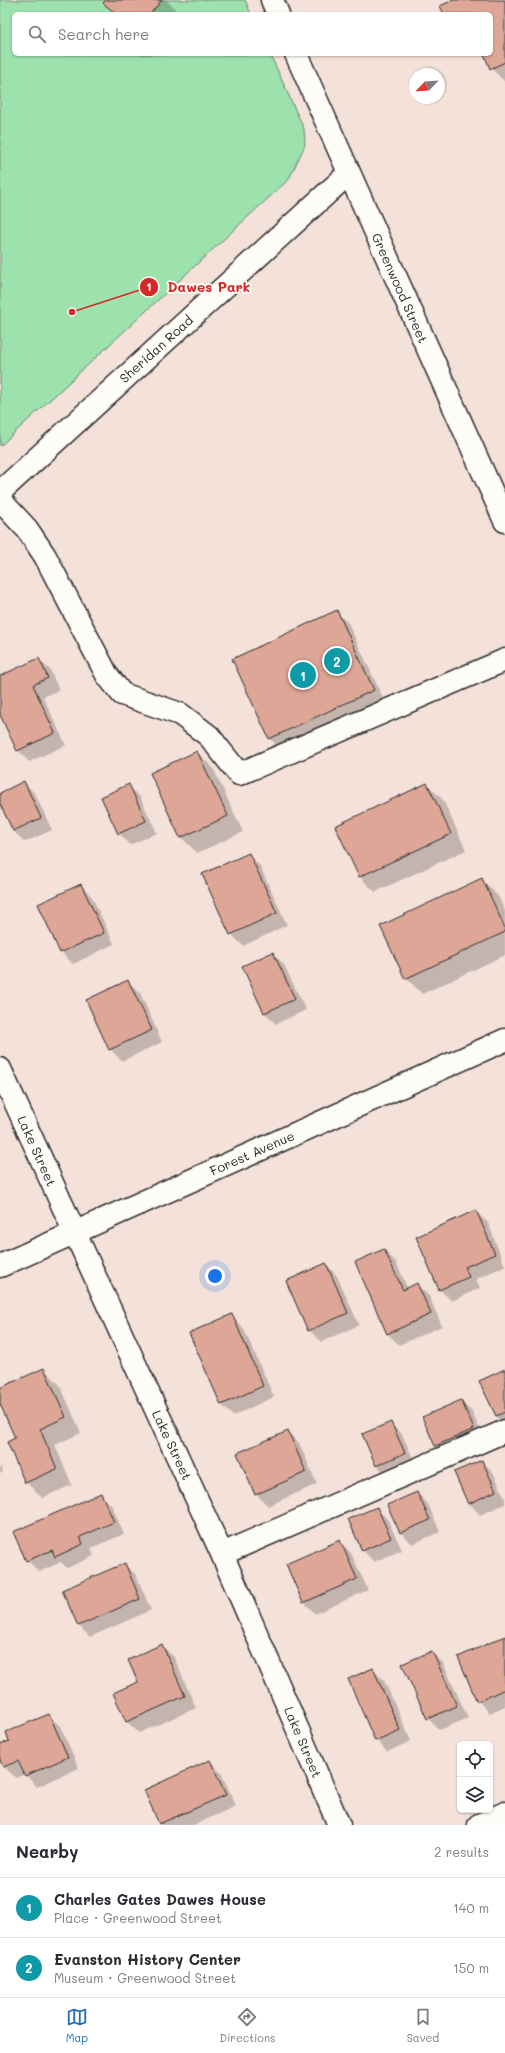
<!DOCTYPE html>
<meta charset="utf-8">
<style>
:root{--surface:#fff;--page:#f7f7f7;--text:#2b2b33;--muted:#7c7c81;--line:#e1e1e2;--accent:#1f6fb2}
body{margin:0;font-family:Mali,sans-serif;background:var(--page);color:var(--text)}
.controls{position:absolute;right:12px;bottom:12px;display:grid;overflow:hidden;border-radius:6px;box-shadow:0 1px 3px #0004}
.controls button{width:36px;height:36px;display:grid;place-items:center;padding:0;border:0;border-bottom:1px solid var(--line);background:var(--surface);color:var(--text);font:20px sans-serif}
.compass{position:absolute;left:409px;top:68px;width:36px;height:36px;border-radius:50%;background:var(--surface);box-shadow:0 1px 3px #0004;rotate:245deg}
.you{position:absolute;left:215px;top:1276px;width:14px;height:14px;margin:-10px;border:3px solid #fff;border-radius:50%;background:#1a73e8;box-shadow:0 0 0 6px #1a73e833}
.badge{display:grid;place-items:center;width:26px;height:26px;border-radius:50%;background:var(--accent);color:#fff;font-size:13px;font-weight:700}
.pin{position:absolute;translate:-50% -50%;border:2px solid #fff;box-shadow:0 1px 4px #0006}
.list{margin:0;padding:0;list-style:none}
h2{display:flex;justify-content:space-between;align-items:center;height:52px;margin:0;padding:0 16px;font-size:17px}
h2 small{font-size:13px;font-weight:400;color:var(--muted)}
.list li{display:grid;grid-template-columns:26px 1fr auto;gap:12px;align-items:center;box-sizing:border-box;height:60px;padding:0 16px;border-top:1px solid var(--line)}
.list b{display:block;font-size:15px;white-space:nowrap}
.list p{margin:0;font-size:13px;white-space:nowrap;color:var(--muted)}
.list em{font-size:13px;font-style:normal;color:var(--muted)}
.icon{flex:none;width:22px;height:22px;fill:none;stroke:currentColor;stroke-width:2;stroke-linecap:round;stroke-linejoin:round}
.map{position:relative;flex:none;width:505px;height:1825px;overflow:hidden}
.search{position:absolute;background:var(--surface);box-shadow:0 1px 3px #0004;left:12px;right:12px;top:12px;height:44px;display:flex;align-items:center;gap:10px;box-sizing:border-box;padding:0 14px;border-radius:6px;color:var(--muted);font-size:15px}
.sheet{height:172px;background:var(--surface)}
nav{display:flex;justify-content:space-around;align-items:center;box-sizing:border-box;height:56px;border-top:1px solid var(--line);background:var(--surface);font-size:11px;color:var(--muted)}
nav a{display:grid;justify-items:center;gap:2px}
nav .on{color:var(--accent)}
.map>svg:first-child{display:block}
</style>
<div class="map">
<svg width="505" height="1825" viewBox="0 0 505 1825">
<rect width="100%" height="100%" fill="#f4e2da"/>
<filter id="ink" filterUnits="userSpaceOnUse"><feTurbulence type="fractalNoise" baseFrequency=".025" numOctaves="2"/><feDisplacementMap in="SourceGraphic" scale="8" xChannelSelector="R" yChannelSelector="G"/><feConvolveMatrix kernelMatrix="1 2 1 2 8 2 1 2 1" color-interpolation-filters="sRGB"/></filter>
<g filter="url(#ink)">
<path fill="#9de1ad" stroke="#64866c" d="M0,0H245L251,14H14V54H270L304,129L305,145L289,179L0,446Z"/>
<path fill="#0003" d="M107,0H166L180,14H116L105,3Z
M456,0H505V82L491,68L485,54H491V14H445Z
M336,612L348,623L385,702L282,750L270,739L233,660Z
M38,659L50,670L59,690L43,697L66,745L29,762L18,750L0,713V677Z
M197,752L213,768L243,832L197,853L181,837Z
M24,782L35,794L52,830L25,842L13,831L0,802V794Z
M427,784L443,800L466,850L375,892L360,877Z
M128,786L140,797L157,833L130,845L119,833Z
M248,854L260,866L287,925L243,946L231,934Z
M482,880L498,896L505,911V955L422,994L406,978Z
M81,885L92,897L114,944L73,964L61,952Z
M273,953L284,965L306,1010L276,1024L265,1013Z
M128,981L140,993L162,1042L122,1061L110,1049Z
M476,1212L488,1223L505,1266L476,1279L480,1288L452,1301L440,1290Z
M384,1250L396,1262L408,1289L417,1285L429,1296L442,1326L399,1345L387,1333Z
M326,1264L337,1276L359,1325L321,1342L309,1330Z
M231,1316L243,1327L274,1397L233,1416L221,1404Z
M44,1369L60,1385L81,1433L55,1445L72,1485L42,1498L26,1482L9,1442L16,1439L0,1402V1389Z
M505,1370V1425L496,1416L481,1382Z
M461,1401L472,1412L485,1441L447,1457L436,1446L423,1418Z
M390,1423L402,1434L416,1465L388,1477L377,1465Z
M288,1432L299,1443L317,1484L268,1506L256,1494Z
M482,1461L493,1472L505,1498V1504L480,1515L469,1503Z
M0,1465L3,1472L0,1474Z
M417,1493L428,1504L440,1532L412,1544L401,1532Z
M100,1494L112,1506L124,1534L91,1548L94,1556L67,1568L61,1562L39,1572L27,1560Z
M376,1508L388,1520L402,1550L374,1562L363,1550Z
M340,1541L351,1553L368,1590L315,1614L304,1602Z
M124,1564L136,1575L151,1610L90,1637L79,1626L64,1591Z
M505,1637V1706L490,1713L478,1701Z
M162,1646L174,1657L196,1708L139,1733L127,1722L115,1693L139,1682Z
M432,1652L443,1663L468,1718L440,1730L428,1719L404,1664Z
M372,1669L384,1680L411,1741L387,1752L376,1740Z
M48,1715L60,1726L79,1768L37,1787L25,1774L16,1778L4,1767L0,1758V1747L11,1742Z
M210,1761L221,1773L236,1806L194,1825H162L160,1824Z"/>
<path fill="#dea697" stroke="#2b2b2b" d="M106,0H162L150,14H116L103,3Z
M453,0H505V62L490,69L484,54H491V14H444L440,6Z
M337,610L374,690L269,739L232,659Z
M39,658L48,678L33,685L55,733L17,751L0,715V676Z
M197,751L228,816L180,838L150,773Z
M24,781L41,818L13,831L0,804V793Z
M427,783L451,834L359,877L335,826Z
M129,784L146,821L118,834L101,797Z
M249,853L277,913L230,935L202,874Z
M482,878L505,928V932L405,979L380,926Z
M81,884L104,933L60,953L38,904Z
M273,952L295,999L264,1013L242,966Z
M128,980L152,1030L109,1050L86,1000Z
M476,1210L495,1254L465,1267L469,1277L439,1290L416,1237Z
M384,1249L403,1290L417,1283L431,1314L387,1334L355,1262Z
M326,1263L348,1313L308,1331L286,1281Z
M232,1314L263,1386L221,1405L189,1333Z
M44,1368L66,1417L40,1429L57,1469L25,1483L7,1442L15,1438L0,1404V1388Z
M505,1369V1412L496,1416L479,1381Z
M461,1400L474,1429L435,1446L422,1417Z
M391,1422L405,1453L376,1466L362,1434Z
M288,1431L306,1472L255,1495L237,1453Z
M482,1460L496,1491L468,1504L454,1472Z
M417,1492L430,1520L400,1533L387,1505Z
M101,1493L114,1522L80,1537L83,1544L55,1557L52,1550L26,1561L13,1532Z
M377,1507L391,1538L362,1551L348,1519Z
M340,1540L357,1579L303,1603L286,1564Z
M125,1563L140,1599L78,1626L62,1590Z
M505,1636V1689L477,1702L458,1657Z
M162,1644L185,1696L126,1722L113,1693L138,1682L128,1660Z
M432,1651L457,1706L427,1719L402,1664Z
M373,1668L400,1730L375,1741L348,1679Z
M49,1714L68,1757L25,1776L18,1761L3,1767L0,1760V1745L9,1741L6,1732Z
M210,1760L226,1795L159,1824L144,1790Z"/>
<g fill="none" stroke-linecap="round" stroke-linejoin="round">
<g stroke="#2b2b2b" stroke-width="25">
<path id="minor" d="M272,0L278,14
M296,54L505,521
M0,492L348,174
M0,500L27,529L45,556L107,675L122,694L180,714L209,736L239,774L505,660
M0,1069L222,1554L339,1825
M222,1554L505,1431
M479,1825L505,1813"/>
</g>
<g stroke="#2b2b2b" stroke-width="25">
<path id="major" d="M0,1266L505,1040"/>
</g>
<use href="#minor" stroke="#fdfcf7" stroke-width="22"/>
<use href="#major" stroke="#fdfcf7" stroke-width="22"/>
</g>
</g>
<g text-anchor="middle" stroke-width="3.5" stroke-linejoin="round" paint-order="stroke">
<g font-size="13" fill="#2b2b2b" stroke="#fdfcf7">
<text transform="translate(400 288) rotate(66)" y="5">Greenwood Street</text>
<text transform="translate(156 349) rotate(-42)" y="5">Sheridan Road</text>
<text transform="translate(37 1151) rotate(66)" y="5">Lake Street</text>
<text transform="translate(252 1153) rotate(-24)" y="5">Forest Avenue</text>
<text transform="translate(172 1445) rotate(65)" y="5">Lake Street</text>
<text transform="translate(303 1742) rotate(67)" y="5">Lake Street</text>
</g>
</g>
<path fill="none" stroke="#d62828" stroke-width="1.5" d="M72 312L149 287"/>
<g fill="#d62828" stroke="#fdfcf7" stroke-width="1.5">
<circle cx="72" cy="312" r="4"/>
<circle cx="149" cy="287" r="10"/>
</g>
<g font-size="12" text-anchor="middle" font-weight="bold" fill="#fff">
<text x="149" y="291">1</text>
</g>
<g font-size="14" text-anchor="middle" font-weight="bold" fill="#d62828" stroke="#fdfcf7" stroke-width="3.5" stroke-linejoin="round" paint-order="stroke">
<text x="209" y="292">Dawes Park</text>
</g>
</svg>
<div class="controls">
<button><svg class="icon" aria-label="locate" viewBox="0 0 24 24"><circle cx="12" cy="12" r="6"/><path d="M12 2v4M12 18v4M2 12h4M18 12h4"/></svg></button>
<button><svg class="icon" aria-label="layers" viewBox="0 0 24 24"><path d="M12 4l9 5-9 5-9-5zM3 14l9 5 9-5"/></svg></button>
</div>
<svg class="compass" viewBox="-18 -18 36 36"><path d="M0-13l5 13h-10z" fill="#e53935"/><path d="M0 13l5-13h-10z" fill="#7c7c81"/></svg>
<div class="you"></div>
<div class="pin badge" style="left:303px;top:675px;background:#0f9aa8">1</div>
<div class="pin badge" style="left:337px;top:661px;background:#0f9aa8">2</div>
<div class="search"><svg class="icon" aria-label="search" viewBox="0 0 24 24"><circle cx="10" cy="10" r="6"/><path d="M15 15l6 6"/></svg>Search here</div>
</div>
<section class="sheet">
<h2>Nearby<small>2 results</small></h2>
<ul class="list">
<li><span class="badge" style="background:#0f9aa8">1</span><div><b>Charles Gates Dawes House</b><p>Place · Greenwood Street</p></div><em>140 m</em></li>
<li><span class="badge" style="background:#0f9aa8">2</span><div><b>Evanston History Center</b><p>Museum · Greenwood Street</p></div><em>150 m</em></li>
</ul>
</section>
<nav>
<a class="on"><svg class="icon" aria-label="map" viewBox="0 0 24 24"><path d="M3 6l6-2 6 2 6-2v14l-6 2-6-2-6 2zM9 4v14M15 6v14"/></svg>Map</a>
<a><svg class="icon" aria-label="directions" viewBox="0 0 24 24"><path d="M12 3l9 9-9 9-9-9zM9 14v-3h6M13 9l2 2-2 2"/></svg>Directions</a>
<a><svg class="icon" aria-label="saved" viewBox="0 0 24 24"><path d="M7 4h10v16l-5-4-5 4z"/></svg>Saved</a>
</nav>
